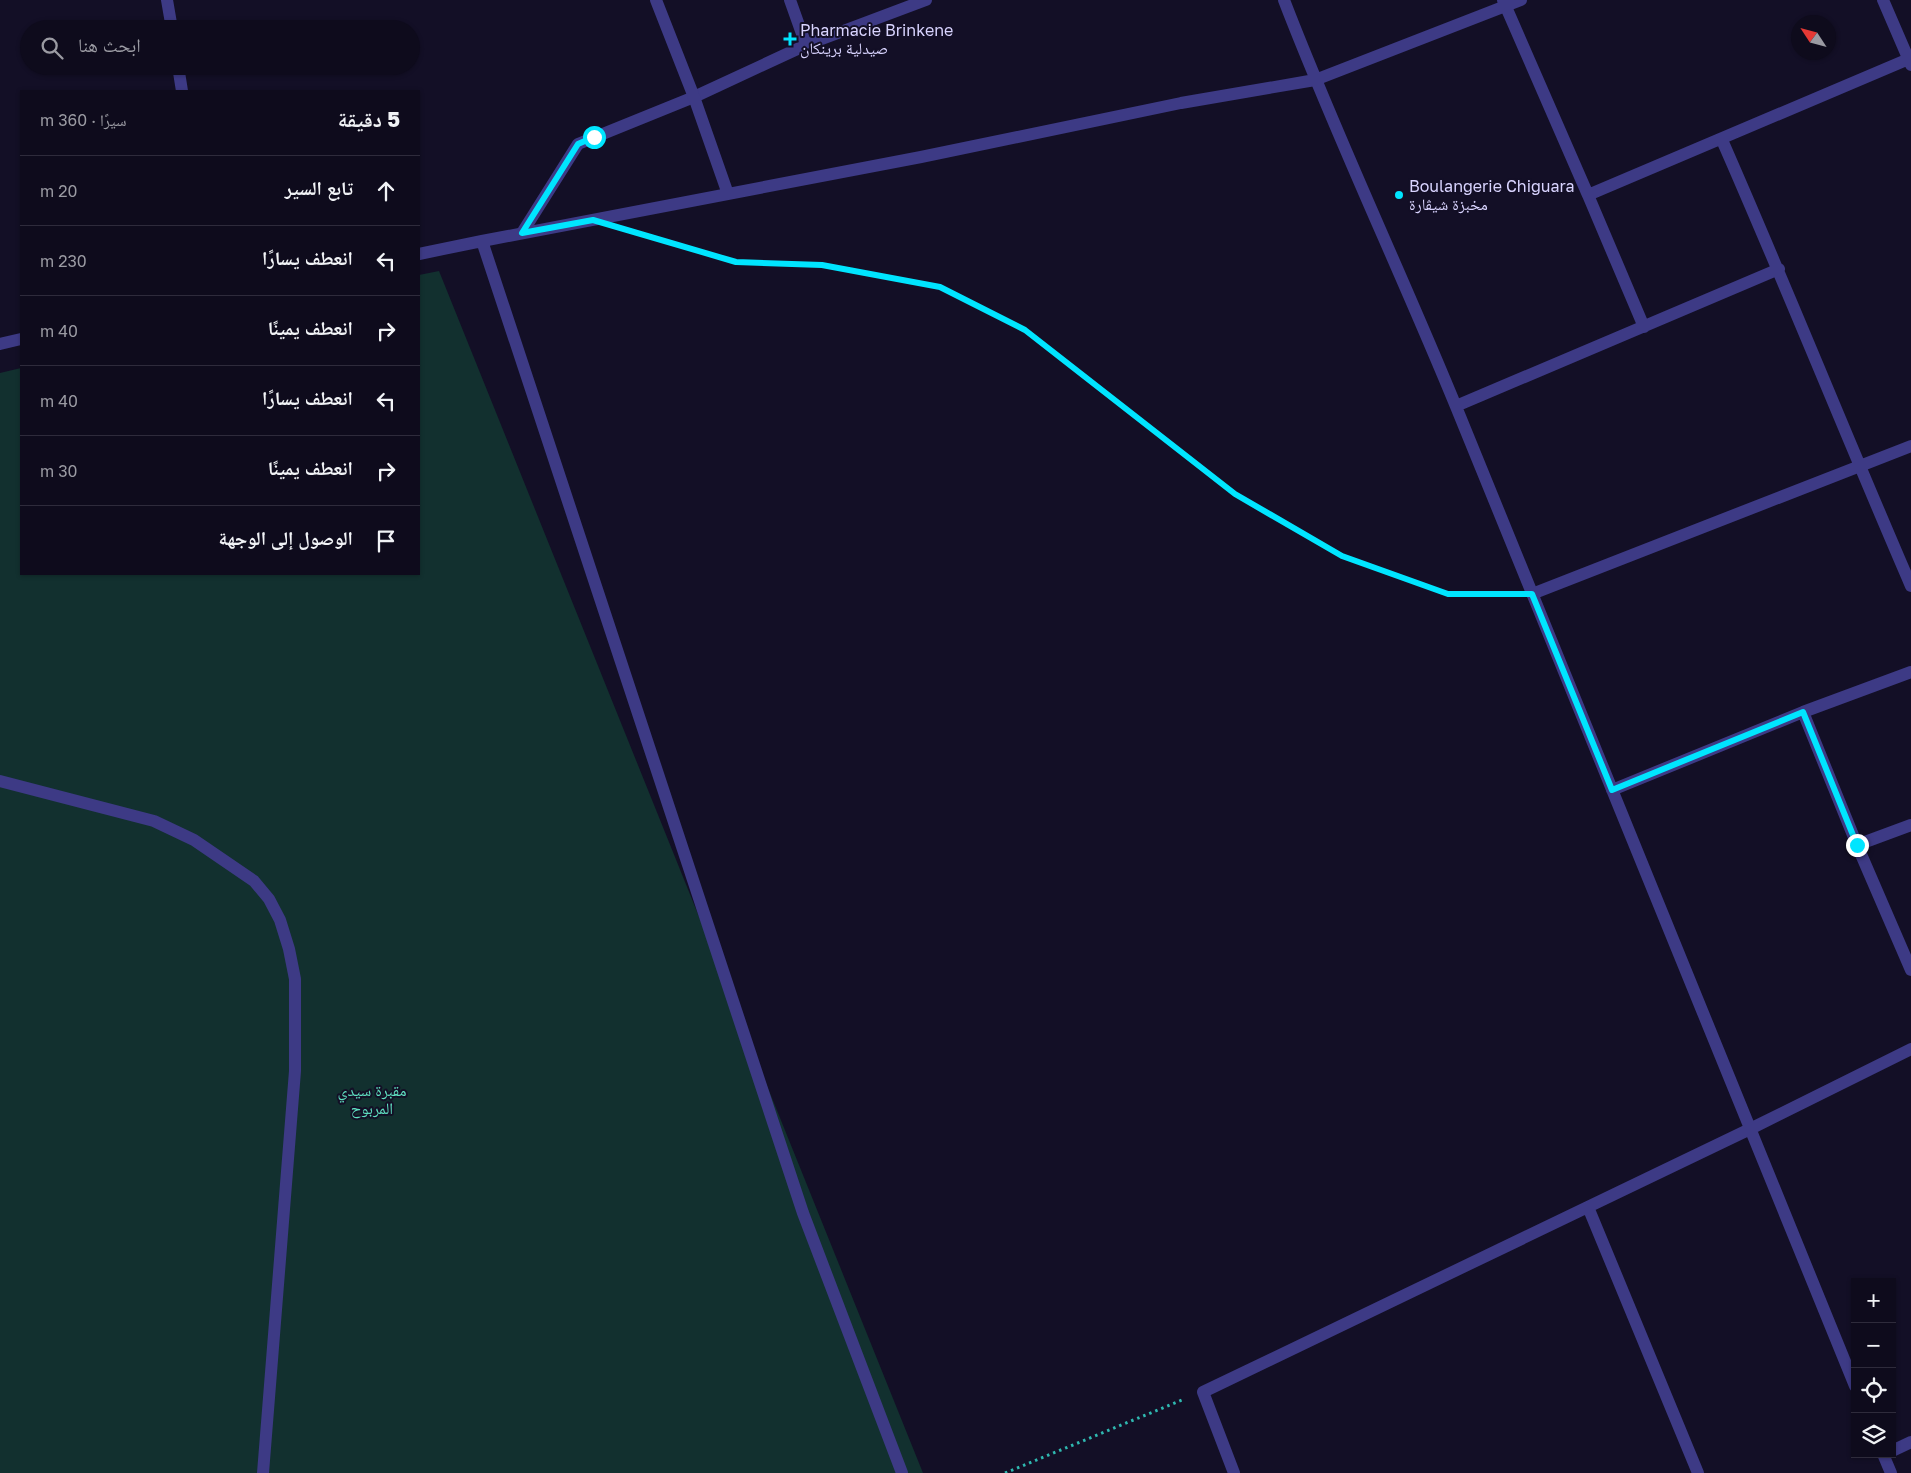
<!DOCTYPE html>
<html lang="ar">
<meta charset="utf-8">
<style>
:root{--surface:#0e0b1c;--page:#171425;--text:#f1f3f6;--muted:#9b9ba3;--line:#2e2b3b}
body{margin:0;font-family:"Golos Text","Noto Naskh Arabic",sans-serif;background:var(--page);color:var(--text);direction:rtl}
.controls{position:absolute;right:15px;bottom:15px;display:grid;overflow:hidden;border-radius:0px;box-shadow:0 1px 4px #0004}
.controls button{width:45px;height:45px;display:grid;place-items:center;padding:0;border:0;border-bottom:1px solid var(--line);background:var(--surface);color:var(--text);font:25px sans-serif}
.compass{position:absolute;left:1791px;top:15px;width:45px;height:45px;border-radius:50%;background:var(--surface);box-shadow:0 1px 4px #0004;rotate:306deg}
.stop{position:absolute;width:15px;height:15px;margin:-11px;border:4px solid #00e5ff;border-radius:50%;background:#fff}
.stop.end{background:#00e5ff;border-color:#fff;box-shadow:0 1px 5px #0008}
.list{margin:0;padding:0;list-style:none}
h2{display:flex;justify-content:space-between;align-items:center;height:65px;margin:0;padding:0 20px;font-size:21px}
h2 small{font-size:16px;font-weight:400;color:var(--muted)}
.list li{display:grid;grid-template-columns:32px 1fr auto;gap:15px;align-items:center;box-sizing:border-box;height:70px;padding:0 20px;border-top:1px solid var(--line)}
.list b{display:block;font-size:19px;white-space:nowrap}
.list em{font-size:16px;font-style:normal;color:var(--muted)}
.icon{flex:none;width:28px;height:28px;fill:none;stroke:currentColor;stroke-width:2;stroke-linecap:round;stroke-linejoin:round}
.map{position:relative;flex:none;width:1911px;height:1473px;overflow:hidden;direction:ltr}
.search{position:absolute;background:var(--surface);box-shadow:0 1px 4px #0004;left:20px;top:20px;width:400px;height:55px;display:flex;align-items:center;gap:12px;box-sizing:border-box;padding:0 18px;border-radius:28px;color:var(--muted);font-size:19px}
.panel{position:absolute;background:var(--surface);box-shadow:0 1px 4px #0004;left:20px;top:90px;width:400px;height:485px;border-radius:0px;direction:rtl}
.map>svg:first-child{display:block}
</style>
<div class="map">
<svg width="1911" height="1473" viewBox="0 0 1911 1473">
<rect width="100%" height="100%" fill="#130f26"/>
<path fill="#12302f" d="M439,271L923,1473H0V373L21,368V574H419V275Z"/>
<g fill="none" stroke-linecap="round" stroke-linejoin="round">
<path stroke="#2fb8b0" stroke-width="3" stroke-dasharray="2.5 4" stroke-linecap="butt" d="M644,235L736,262L822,265L940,287L1025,330L1235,494L1342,556L1448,594H1509
M1005,1473L1182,1400"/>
<path stroke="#3d3a85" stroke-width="12" d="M790,0L806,45
M522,233L578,144L694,97L806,45L926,0"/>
<path stroke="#3d3a85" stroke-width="12" d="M167,0L172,29
M656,0L694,97L728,194
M1284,0C1337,138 1401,272 1457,409C1592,734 1720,1061 1855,1386
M1503,0L1588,195L1911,58
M1883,0L1911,65
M178,66L182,91
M1722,140C1787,288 1847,438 1911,586
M1588,195L1644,327
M482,241L803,1213L902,1473
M419,254L482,241L921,157L1181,103L1315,80L1521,0
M0,344L21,339
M1456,406L1779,269
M1532,594L1911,446
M1803,712L1857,845L1911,970
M0,781L154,821L194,840L254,881L269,899L280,920L289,949L295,979V1071L263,1473
M1612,790L1803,712L1911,672
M1857,845L1911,825
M1588,1207L1698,1473
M1892,1451L1911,1442
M1883,1454L1891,1473
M1234,1473L1203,1392L1748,1130L1911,1049"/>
</g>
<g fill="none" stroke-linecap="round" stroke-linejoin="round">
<path stroke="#00e5ff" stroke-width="6" d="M594,137L578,144L522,233L593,220L736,262L822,265L940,287L1025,330L1235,494L1342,556L1448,594H1532L1612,790L1803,712L1857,845"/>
</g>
<g fill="#00e5ff" stroke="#130f26" stroke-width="2">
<path d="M787.5 31.5h5v5h5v5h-5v5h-5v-5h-5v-5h5z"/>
<circle cx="1399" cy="195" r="5"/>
</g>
<g text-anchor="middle" stroke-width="4" stroke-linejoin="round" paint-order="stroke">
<g font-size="16" fill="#d9d4ff" stroke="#130f26" text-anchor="start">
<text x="800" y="36">Pharmacie Brinkene<tspan x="800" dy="18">صيدلية برينكان</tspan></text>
<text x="1409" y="192">Boulangerie Chiguara<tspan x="1409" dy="18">مخبزة شيڨارة</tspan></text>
</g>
<g font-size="16" fill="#5fe0c0" stroke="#130f26">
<text x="372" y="1096">مقبرة سيدي<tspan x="372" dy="18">المربوح</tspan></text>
</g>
</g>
</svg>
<div class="controls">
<button>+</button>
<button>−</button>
<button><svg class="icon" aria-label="locate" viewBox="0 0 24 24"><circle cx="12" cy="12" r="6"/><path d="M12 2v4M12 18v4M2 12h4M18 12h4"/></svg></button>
<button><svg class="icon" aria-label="layers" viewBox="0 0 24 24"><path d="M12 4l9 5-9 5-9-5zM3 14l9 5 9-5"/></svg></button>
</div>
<svg class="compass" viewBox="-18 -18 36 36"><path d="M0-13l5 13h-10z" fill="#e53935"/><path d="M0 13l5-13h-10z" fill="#9b9ba3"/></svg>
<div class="stop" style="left:594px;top:137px"></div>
<div class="stop end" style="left:1857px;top:845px"></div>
<div class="search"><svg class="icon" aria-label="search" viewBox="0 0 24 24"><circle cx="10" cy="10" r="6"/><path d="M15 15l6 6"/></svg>ابحث هنا</div>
<section class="panel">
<h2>5 دقيقة<small>سيرًا · 360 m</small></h2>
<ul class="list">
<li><svg class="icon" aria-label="ahead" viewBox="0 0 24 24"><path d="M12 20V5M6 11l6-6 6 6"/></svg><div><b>تابع السير</b></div><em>20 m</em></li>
<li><svg class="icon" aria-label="left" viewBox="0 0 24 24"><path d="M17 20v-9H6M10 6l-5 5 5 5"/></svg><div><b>انعطف يسارًا</b></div><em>230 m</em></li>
<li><svg class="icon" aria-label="right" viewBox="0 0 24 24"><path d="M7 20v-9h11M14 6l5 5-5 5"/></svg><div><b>انعطف يمينًا</b></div><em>40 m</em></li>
<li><svg class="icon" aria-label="left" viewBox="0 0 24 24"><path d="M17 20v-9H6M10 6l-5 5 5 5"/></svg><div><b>انعطف يسارًا</b></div><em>40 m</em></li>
<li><svg class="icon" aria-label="right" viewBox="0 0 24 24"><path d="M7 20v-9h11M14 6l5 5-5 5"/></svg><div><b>انعطف يمينًا</b></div><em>30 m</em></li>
<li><svg class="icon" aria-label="arrive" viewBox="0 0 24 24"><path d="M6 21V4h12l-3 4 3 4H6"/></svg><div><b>الوصول إلى الوجهة</b></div></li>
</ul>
</section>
</div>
